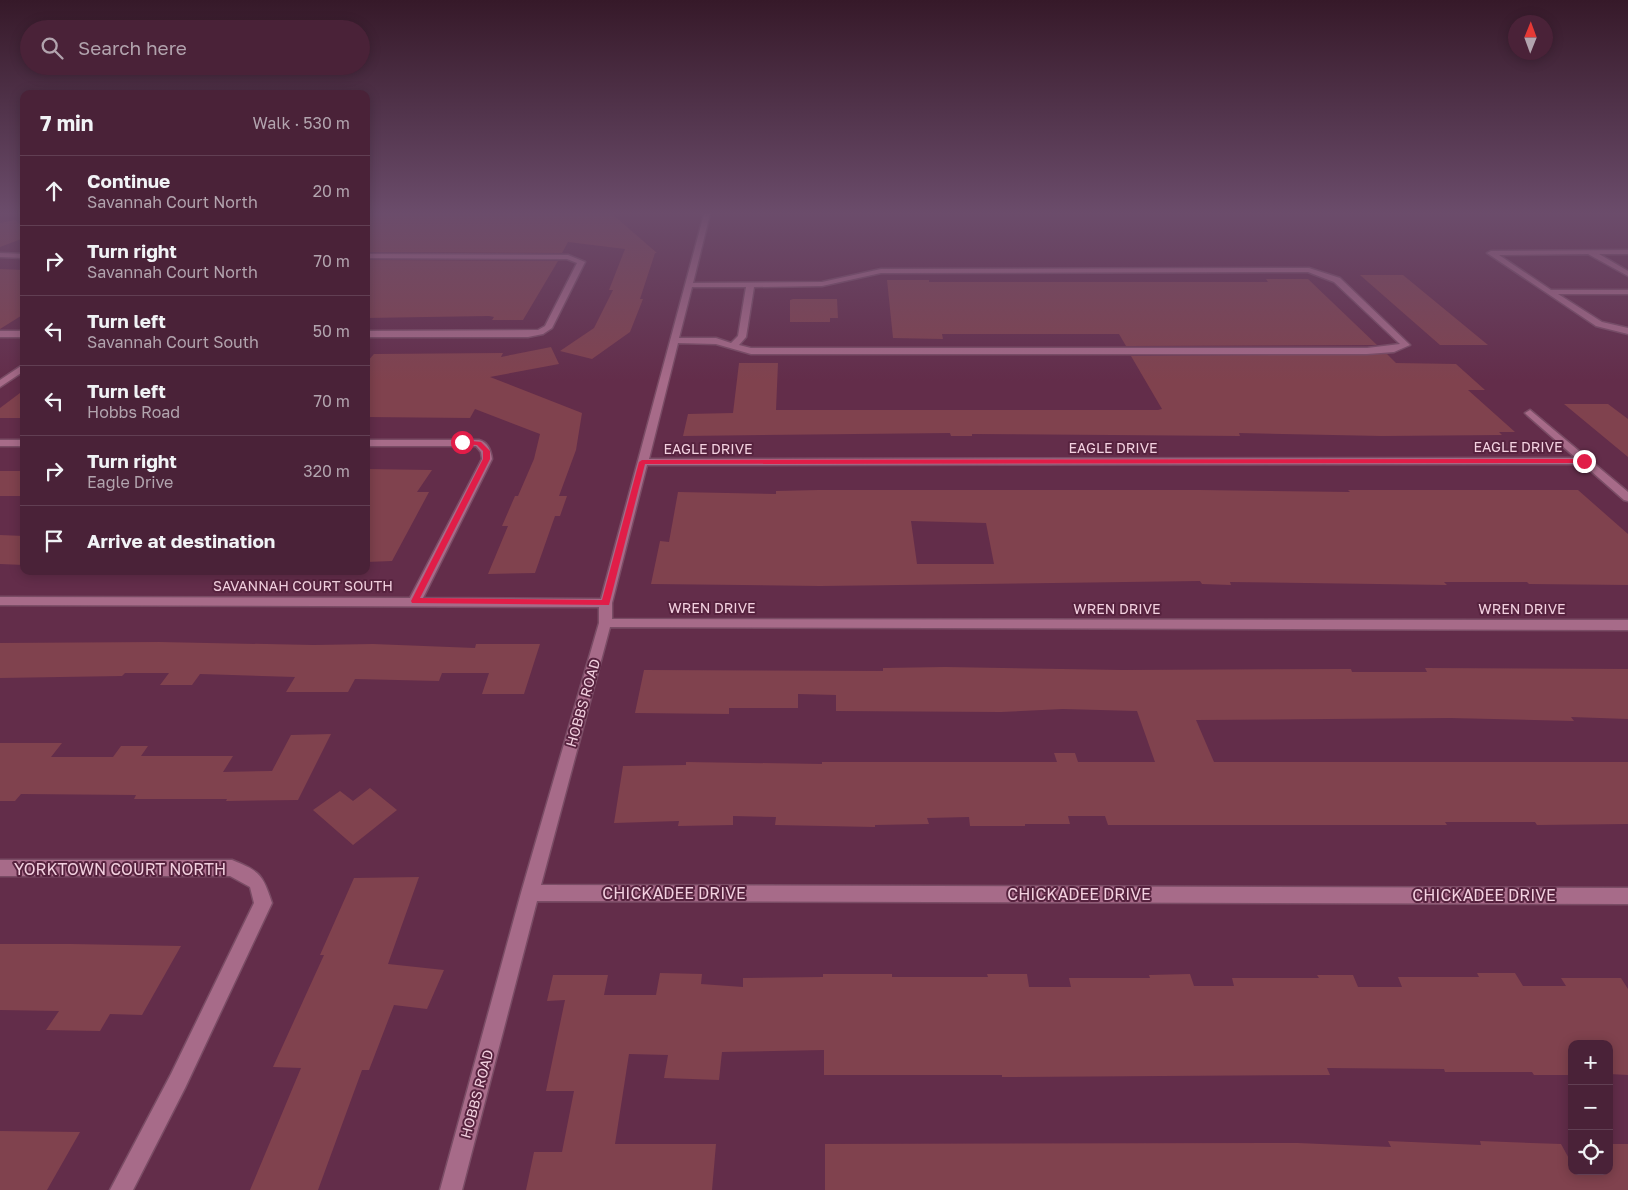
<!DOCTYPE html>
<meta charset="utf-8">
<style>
:root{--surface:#4a2238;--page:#542f43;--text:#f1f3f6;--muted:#b2a4ae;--line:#613f53}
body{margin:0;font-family:"Golos Text",sans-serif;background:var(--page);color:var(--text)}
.controls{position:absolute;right:15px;bottom:15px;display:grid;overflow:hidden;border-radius:10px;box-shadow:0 2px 12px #0003}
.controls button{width:45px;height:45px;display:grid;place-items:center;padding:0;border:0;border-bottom:1px solid var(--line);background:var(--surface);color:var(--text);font:25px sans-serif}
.compass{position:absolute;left:1508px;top:15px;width:45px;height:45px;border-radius:50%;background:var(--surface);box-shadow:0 2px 12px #0003;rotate:1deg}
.stop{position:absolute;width:15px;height:15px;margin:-11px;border:4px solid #e11d48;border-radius:50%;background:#fff}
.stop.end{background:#e11d48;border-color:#fff;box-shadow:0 1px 5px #0008}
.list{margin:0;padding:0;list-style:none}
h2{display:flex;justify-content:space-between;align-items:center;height:65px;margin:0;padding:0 20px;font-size:21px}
h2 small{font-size:16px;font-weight:400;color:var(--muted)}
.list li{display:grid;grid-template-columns:32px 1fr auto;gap:15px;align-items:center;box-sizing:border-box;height:70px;padding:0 20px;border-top:1px solid var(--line)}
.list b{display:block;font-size:19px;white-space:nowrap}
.list p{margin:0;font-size:16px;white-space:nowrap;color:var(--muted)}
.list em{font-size:16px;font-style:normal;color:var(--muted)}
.icon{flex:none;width:28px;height:28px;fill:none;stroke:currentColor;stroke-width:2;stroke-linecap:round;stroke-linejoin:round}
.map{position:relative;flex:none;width:1628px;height:1190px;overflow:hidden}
.search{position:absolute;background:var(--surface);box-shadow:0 2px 12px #0003;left:20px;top:20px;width:350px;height:55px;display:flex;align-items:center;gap:12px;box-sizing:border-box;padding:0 18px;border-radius:28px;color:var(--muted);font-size:19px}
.panel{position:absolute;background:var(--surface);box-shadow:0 2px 12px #0003;left:20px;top:90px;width:350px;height:485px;border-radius:10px}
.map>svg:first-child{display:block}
</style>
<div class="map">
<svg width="1628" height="1190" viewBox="0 0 1628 1190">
<rect width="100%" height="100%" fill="#632d4a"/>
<path fill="#80424e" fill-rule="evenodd" d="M366,214H612L657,253H655L640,299H643L630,332L592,359L560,351L594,328L613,290H609L625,249L568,242L562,253L366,252Z
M15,220L24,227V238L0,247V223Z
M366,260L558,261L523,320H492L494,317L489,316L366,318Z
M0,269L24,270V314L0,329Z
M1360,275H1403L1488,345H1440Z
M1266,279H1308L1377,345L1126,346L1119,334H942L943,339L893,338L887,280H929V282H1268Z
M793,299H837L838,318H830V322H790V300Z
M551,347L559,364L490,377L582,413L576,450L559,496H567L560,516H555L535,573L488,574L508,526H502L515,496H518L534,459L540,434L475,409L470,418L366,417V363L374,354L503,353L501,357Z
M1387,354L1396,363L1456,364L1485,390H1468L1515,432H1499L1502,435L1382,436L1239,433L1240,436L972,434V436H951L950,433L683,436L688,414L733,413L739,363H778L776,410H1158L1162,409L1131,356Z
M24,390V418H0V408Z
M1564,404H1608L1628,419V457Z
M366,469L432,470L417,492H429L392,561L366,562Z
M0,471H24V496H0Z
M818,490H1201L1350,492L1348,490H1578L1628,534V585L1529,584L1527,582H1444L1447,585L1230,582L1231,585L1202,584L1200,581L820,586L651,584L660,541L669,542L678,492L776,494V491ZM911,521L986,523L994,564H917Z
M0,535L24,536V565L0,564Z
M159,642L314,645L373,644L475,648L476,644H540L524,694H482L489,673H442L439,681L355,679L348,692H286L295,677L200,674L192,685H160L169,673H125L122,676L0,678V643Z
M945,667L1122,670L1351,669L1352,672H1427L1425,668L1628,669V719L1571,717L1574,721L1450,718L1196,720L1214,762H1628V824L1537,825L1535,822H1445L1447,825H1108L1105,816H1068L1070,824H1025V826H970L969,817L927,818L929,824L875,825V827L775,825L776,817L733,816V825L678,826L679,821L614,823L623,766L686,765V762L822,764V762H1057L1054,753H1075L1078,762H1155L1137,711L1063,709L1001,712L836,711V695L798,694V708H729V714L635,713L644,670L883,671V668Z
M331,734L298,800L226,801L227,799H134L136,795L21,794L15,801H0V743H62L51,757H113L121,746H148L141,756H233L223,772L272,771L291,735Z
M370,788L397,810L353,845L313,810L340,791L353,801Z
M419,877L388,964L444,970L427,1009L394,1005L369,1070H362L318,1190H250L301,1068L273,1067L324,955H320L354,878Z
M0,944H71L181,946L142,1015L110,1014L100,1031L46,1030L59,1011L0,1010Z
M660,973L702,974L701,984L743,987V978L823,977V974H892V977H988L987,974H1027L1029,987H1071L1069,978H1150L1149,975L1190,974L1194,986H1234L1232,978H1319L1317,975H1353L1358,987H1402L1398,977H1479L1477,973H1515L1523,986H1566L1561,978H1621L1628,989V1075L1609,1074V1044H1572V1075H1534L1532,1072H1445L1444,1069L1327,1068L1330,1075L1002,1077V1075H824V1050L722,1052L719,1080L664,1078L668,1055L629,1054L615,1144H716L712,1190H526L534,1152H562L574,1091H546L565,1000L547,1001L553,975H608L604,995H656Z
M0,1131L80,1132L47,1190H0Z
M1388,1141L1481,1145L1480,1141L1561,1144L1572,1164V1171H1609V1144H1628V1190H825V1144L1298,1143L1391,1147Z"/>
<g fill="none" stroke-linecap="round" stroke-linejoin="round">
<g stroke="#7a4c65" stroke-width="3">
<path id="minor" d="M704,214H710L693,283L822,282L881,269L1309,268L1340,278L1410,345L1394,352L1367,354H751L716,344L678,343L649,459L1576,458L1527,415L1525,413L1530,410L1628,492V501L1624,500L1583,464L647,465L612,603V619L1628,620V630L610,627L541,885L1628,888V904L537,901L462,1190H440L521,893L599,623V607L0,605V597L410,598L482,459L481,452L476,446H366V440H479C488,442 491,451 492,459L423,598L601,599ZM1308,272L1334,282L1400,344L1367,348H751L739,345L746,337L754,287L822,286L881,273ZM692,287H746L738,336L731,343L716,338H679Z
M1628,250V254H1599L1628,271V276L1588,254L1499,255L1551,290H1628V294H1558L1602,322L1628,328V334L1596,326L1487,253L1491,251Z
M0,253L24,254V258L0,257Z
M366,254L568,255L585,262L552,328L543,334L528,337H366V331L538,330L545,326L577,263L567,259L366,258Z
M0,331H24V337H0Z
M24,364V371L0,387V380Z
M0,440H24V446H0Z
M0,860H232C260,871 263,875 272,903L185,1088L133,1190H110L171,1074L254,903L250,887L230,876H0Z"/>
</g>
<use href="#minor" fill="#a76b89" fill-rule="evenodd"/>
</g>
<linearGradient id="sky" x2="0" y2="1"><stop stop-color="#361929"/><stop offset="0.56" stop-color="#6b4c6b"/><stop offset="1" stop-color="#6b4c6b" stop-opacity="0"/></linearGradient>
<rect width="1628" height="381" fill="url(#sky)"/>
<path fill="#e11d48" d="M462,440L481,442L490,451V459L420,598L602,600L639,462L642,460L1584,459L1588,461L1584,463L645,464L609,605L412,603L411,601L483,459V451L477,445L459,444Z"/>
<g text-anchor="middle" stroke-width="4" stroke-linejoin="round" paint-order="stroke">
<g font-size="14" fill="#f3d1e0" stroke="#57233f">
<text x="1518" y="452">EAGLE DRIVE</text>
<text x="1113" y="453">EAGLE DRIVE</text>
<text x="708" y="454">EAGLE DRIVE</text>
<text x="303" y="591">SAVANNAH COURT SOUTH</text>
<text x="712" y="613">WREN DRIVE</text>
<text x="1117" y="614">WREN DRIVE</text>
<text x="1522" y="614">WREN DRIVE</text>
<text transform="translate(583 703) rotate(-74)" y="5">HOBBS ROAD</text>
<text transform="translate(477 1094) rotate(-75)" y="5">HOBBS ROAD</text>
</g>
<g font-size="16" fill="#f3d1e0" stroke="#57233f">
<text x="120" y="875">YORKTOWN COURT NORTH</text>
<text x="674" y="899">CHICKADEE DRIVE</text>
<text x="1079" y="900">CHICKADEE DRIVE</text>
<text x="1484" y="901">CHICKADEE DRIVE</text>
</g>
</g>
</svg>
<div class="controls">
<button>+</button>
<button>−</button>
<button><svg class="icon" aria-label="locate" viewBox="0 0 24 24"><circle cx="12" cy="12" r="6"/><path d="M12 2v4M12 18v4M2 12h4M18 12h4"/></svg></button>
</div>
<svg class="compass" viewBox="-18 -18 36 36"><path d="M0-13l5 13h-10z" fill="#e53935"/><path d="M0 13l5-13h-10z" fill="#b2a4ae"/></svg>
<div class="stop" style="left:462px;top:442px"></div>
<div class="stop end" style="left:1584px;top:461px"></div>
<div class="search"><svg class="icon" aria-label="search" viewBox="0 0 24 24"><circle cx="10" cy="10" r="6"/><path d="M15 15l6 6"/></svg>Search here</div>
<section class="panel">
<h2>7 min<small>Walk · 530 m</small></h2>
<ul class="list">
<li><svg class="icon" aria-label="ahead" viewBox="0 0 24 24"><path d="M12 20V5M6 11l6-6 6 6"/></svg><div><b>Continue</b><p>Savannah Court North</p></div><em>20 m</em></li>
<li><svg class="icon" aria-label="right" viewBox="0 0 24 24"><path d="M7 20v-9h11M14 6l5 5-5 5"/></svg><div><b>Turn right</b><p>Savannah Court North</p></div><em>70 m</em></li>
<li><svg class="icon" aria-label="left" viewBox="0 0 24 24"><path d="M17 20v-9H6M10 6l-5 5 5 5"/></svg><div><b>Turn left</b><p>Savannah Court South</p></div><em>50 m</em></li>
<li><svg class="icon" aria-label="left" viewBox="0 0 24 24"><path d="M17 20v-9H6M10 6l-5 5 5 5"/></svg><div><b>Turn left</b><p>Hobbs Road</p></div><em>70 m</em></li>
<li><svg class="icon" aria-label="right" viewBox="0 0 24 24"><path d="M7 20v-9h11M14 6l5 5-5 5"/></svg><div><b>Turn right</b><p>Eagle Drive</p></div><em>320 m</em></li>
<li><svg class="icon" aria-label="arrive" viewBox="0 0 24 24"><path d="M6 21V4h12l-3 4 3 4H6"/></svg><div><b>Arrive at destination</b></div></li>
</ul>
</section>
</div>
